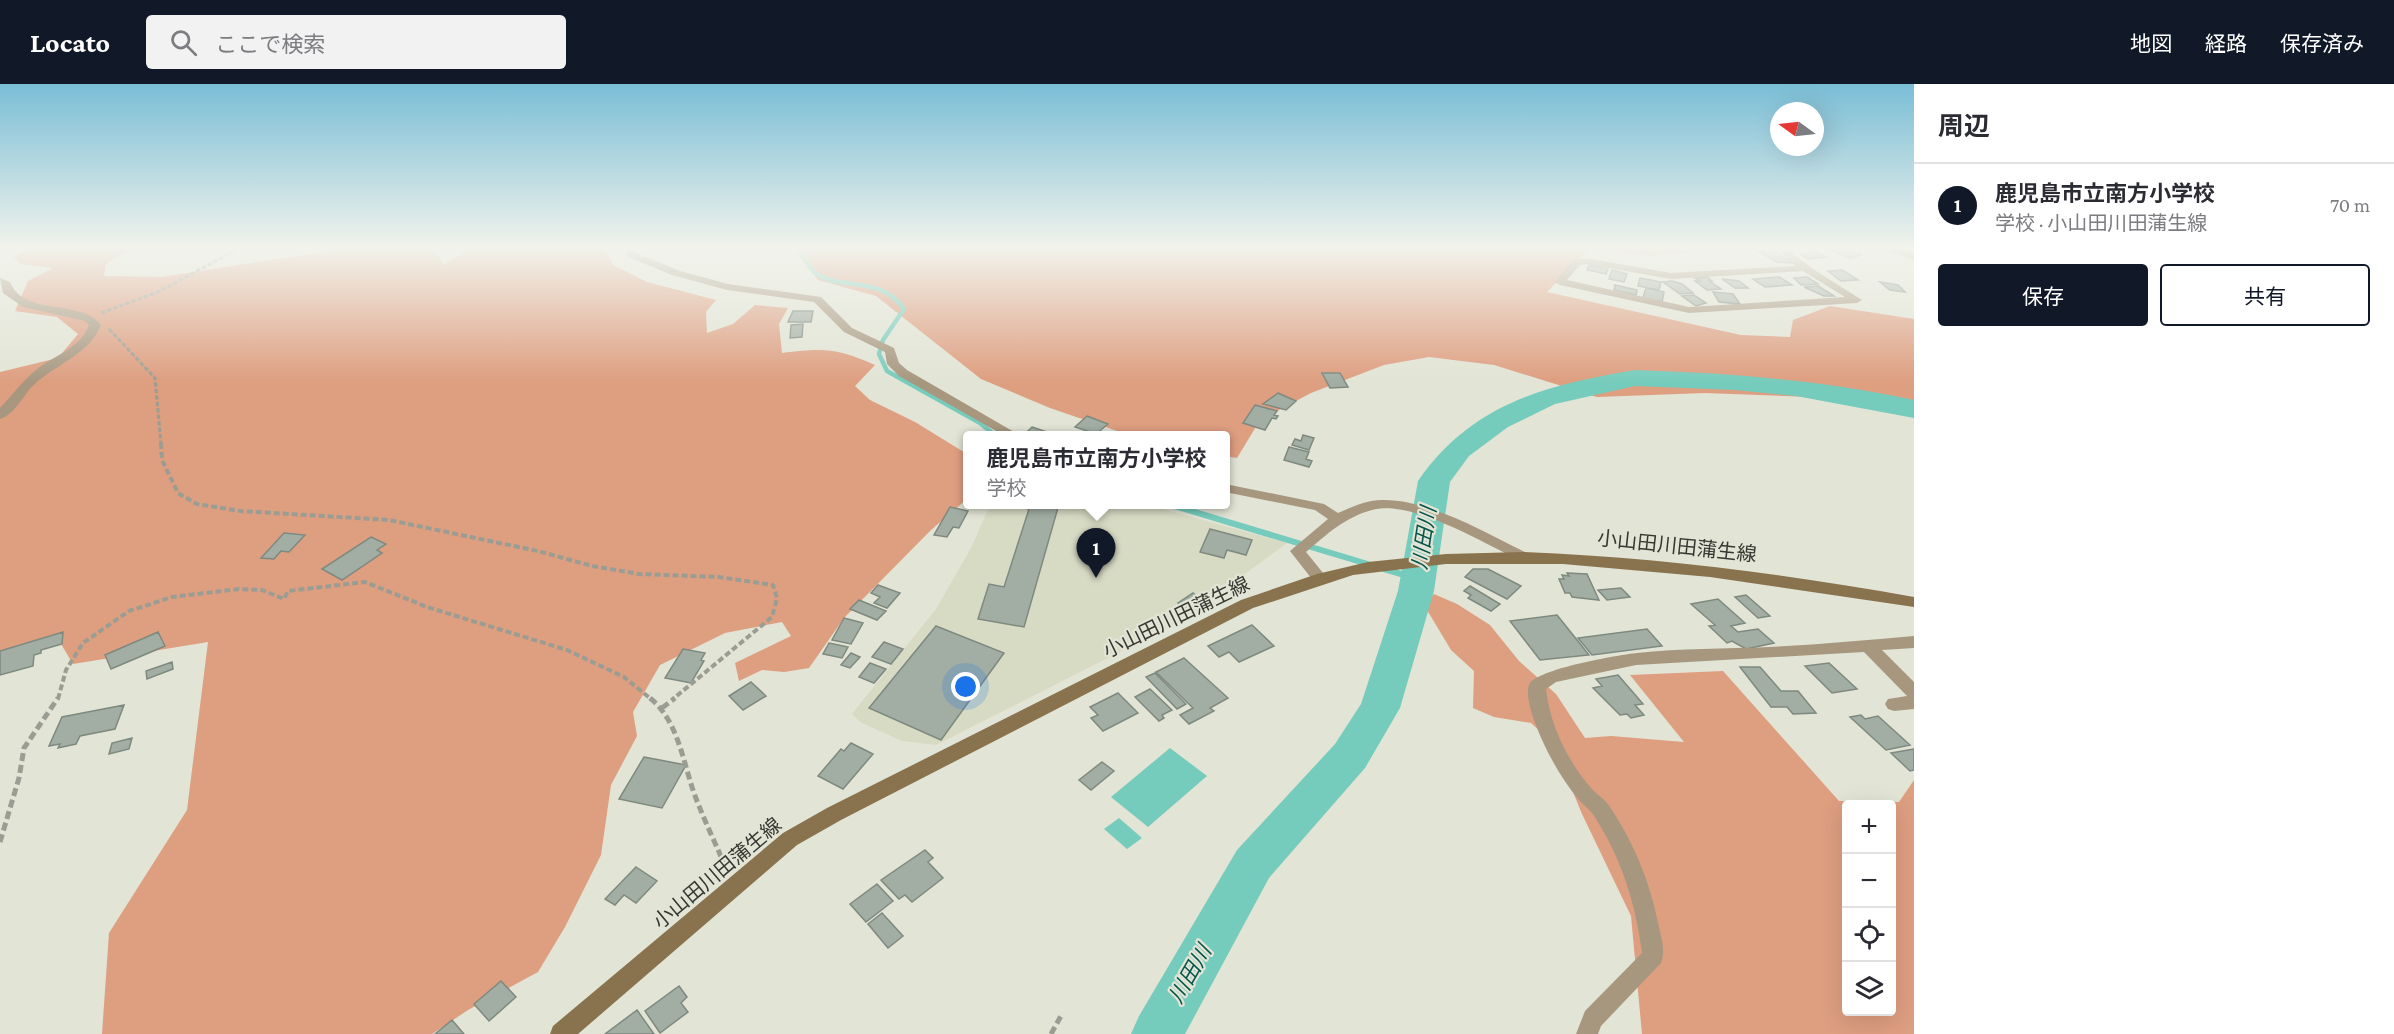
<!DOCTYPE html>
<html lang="ja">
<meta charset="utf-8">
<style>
:root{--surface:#fff;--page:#f2f2f3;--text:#2b2b33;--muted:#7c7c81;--line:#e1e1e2;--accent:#111827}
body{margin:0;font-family:"Crimson Pro","Noto Sans JP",serif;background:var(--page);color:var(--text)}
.controls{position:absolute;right:18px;bottom:18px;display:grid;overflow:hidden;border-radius:6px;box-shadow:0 6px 24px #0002}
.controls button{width:54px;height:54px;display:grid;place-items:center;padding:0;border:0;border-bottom:2px solid var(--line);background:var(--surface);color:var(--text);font:30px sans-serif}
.compass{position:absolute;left:1770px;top:18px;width:54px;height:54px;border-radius:50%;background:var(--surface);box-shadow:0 6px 24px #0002;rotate:285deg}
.you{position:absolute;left:966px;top:603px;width:21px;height:21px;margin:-15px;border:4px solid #fff;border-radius:50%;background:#1a73e8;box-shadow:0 0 0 9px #1a73e833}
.badge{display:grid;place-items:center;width:39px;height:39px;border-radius:50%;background:var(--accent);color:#fff;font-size:20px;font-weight:700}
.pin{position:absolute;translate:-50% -50px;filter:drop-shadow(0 2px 3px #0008)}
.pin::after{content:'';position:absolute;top:32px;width:21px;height:18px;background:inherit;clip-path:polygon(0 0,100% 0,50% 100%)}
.popup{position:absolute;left:963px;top:347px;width:267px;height:78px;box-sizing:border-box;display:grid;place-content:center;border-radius:6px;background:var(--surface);filter:drop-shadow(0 2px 4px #0005);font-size:20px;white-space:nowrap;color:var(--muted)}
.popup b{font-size:22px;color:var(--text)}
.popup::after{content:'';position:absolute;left:50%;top:100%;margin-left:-12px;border:12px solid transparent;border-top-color:var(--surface)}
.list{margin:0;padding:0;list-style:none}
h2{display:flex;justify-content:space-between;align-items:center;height:78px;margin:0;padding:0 24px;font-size:26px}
h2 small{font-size:20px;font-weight:400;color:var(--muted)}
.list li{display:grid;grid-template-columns:39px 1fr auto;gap:18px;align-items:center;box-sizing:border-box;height:84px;padding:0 24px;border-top:2px solid var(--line)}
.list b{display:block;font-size:22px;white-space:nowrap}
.list p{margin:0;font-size:20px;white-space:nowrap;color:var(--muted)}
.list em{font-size:20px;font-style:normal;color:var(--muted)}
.actions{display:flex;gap:12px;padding:18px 24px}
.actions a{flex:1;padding:14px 0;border:2px solid var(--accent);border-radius:6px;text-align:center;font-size:21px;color:var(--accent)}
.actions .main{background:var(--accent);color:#fff}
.icon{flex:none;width:33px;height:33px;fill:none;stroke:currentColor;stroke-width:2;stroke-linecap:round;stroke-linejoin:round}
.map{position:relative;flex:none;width:1914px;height:950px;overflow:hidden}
header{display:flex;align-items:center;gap:36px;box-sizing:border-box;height:84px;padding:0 30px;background:var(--accent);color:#fff}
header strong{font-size:28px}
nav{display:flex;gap:33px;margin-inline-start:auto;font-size:21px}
.search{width:420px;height:54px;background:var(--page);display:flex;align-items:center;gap:15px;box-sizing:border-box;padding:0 21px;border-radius:6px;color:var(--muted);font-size:22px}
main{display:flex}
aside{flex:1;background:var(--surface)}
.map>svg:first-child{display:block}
</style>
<header>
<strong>Locato</strong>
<div class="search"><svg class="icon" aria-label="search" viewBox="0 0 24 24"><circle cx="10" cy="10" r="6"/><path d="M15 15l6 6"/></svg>ここで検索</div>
<nav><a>地図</a><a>経路</a><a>保存済み</a></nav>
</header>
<main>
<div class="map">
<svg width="1914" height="950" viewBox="0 0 1914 950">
<rect width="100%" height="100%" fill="#e2e4d5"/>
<path fill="#d8dbc4" d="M990,421H1148L1287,459L1181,537L936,661L902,657L860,638L852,630L936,525L971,464Z"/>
<path fill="#de9e80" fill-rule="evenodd" d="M28,165H131L106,180L104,192L161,193L342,165H434L444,181L468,165H605L613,181L647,198L716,216L706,228L707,249L733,240L755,221L788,224L779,240L782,269C824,264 836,264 875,281L855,302L870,316L915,338L967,370V415L931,446L844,534L809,584L784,588L762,586L739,597L735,579L791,552L782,538L725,549L660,581L633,628L637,652L611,701L601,771L565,843L538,888L468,926L432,950H102L109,849L187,726L208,558L73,580L55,550L0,571V288L58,274L78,250L57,233L15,227L28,197L53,184L20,180L14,173Z
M794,165H1589L1547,208L1741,251L1790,253L1793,236L1830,222L1914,235V317L1705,309L1597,313L1494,281L1429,273L1384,281L1311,309L1260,336L1237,374L1225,372V352L1129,351L1050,324L981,295L876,212L818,196Z
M1597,165H1718L1649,172Z
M1434,510L1457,520L1490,541L1519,577L1556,610L1585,654L1611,652L1684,658L1630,591L1723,587L1839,717L1899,718L1914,696V950H1642L1631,832L1582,730L1553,659L1531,639L1494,633L1473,624L1474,587L1451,566L1424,521ZM1846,720H1892V928H1846Z"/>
<path fill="#76ccbc" d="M1170,664L1207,692L1148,743L1111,713Z
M1119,734L1142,754L1127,765L1104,745Z"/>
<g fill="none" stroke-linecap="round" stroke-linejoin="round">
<path stroke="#76ccbc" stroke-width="4.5" d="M797,165C803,173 809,185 818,191C845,206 881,192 904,225L883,256L879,270L887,287L980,339L996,352"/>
<path stroke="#76ccbc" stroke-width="6" d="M1168,420L1371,481
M1384,485L1418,495"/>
<path fill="#76ccbc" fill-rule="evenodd" d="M1635,286C1729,289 1821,296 1914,316V334L1796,312L1735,306L1635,302L1555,320L1508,343L1469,372L1450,398L1434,507L1400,624L1365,684L1269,794L1185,950H1131L1139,932L1237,766L1335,660L1361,620L1398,507L1418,397C1472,319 1547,301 1635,286Z"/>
</g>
<path fill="#a2aea3" stroke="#7e897f" stroke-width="1.5" d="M1847,165L1861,171L1850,174L1830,166Z
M1776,167L1780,171L1794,179L1777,178L1759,168Z
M1817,168L1826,173L1808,175L1801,170Z
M1589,181L1608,185L1606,190L1587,186Z
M1612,186L1627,190L1624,198L1609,195Z
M1842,186L1858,196L1841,197L1828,187Z
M1707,193L1712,197H1709L1721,205L1707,206L1695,197H1700L1695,194Z
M1779,193L1792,201L1765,203L1753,195Z
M1807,193L1818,200L1801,201L1794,194Z
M1640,194L1661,198L1659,206L1638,202Z
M1722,195L1739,197L1748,204H1735Z
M1672,197L1682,200L1693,209L1680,210L1663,198Z
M1880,198L1898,201L1905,208L1890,206Z
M1615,201L1637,206L1636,211L1614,206Z
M1818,202L1834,212H1824L1804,203Z
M1646,204L1664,208L1662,218L1643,214Z
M1713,208L1733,210L1740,220L1719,218Z
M1694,211L1706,219L1696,222L1682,212Z
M793,227H813L811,238H788Z
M803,240L802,253L790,254L791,241Z
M1322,289H1340L1348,303L1330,304Z
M1278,309L1296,317L1286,326L1263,320Z
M1255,321L1277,327L1274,331L1278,332L1276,335L1272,334L1265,346L1243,339Z
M1087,332L1108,340L1096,350L1075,343Z
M1032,343L1047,348L1043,352L1026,349Z
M1303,351L1314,354L1309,366L1292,361L1295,355L1301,357Z
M1289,363L1309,368L1306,375L1312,377L1309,383L1284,376Z
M1008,420H1059L1024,543L978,535L989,500L1004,503L1029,425Z
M950,423L968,427L959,444L953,443L947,453L934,451Z
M1210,445L1252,456L1246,471L1227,466L1224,474L1200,468Z
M284,449L305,451L289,468L281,467L274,475L261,474Z
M371,453L386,460L377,466L382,469L342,496L322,485Z
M1473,485H1488L1521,502L1507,515L1465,493Z
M1567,489L1587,490L1599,516L1572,513L1570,509H1565L1559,495H1564L1562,491L1569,492Z
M878,501L900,509L887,524L874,519L880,513L871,509Z
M1470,502L1500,520L1491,527L1468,514L1471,511L1464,507Z
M1621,504L1630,513L1607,516L1598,506Z
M1193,509L1202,515L1187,525L1178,519Z
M1746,511L1770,532L1758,534L1735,513Z
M1718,515L1745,539L1731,542L1738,548L1758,545L1774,559L1746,565L1732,557L1727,559L1709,542L1715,541L1691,520Z
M859,516L886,527L877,536L850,525Z
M1557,531L1589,571L1540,576L1510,537Z
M844,534L863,539L851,560L832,556Z
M1252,541L1274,562L1239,578L1229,568L1219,573L1208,562Z
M936,542L1004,569L941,656L869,624Z
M1647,545L1662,562L1592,571L1578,554Z
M63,548L62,560L41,566V569L34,571L33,582L0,591V567Z
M158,548L165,562L111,585L105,571Z
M884,558L903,565L891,580L872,573Z
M829,559L848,563L842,574L823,570Z
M683,565L705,569L701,576L704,577L691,599L665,594Z
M851,569L860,573L850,584L841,581Z
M1184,574L1228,614L1210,624L1214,627L1189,640L1180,631L1193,624L1156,588Z
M172,578L173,585L147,595L146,587Z
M870,579L886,585L874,599L859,593Z
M1829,579L1857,605L1832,609L1805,582Z
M1740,583H1760L1781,607H1798L1816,629L1793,630L1787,623H1771Z
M1155,589L1186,620L1177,625L1146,593Z
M1618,591L1643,620L1635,621L1644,631L1631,634L1627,630L1620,631L1593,604L1602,602L1596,595Z
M751,598L766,612L743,626L729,612Z
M1150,605L1172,626L1162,631L1164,634L1159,637L1135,613Z
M1118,609L1138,629L1103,647L1091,634L1098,631L1090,623Z
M124,621L115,645L80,652L76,660L58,664L60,660L49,662L62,633Z
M1861,631L1865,635L1878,632L1910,661L1886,666L1850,633Z
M132,654L129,665L109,670L112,659Z
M851,659L873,670L843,705L818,692L841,665L844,667Z
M1914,665V686L1910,687L1891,669Z
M644,673L686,681L662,724L619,715Z
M1102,678L1114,687L1091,706L1079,696Z
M925,766L933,774L928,778L943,794L912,818L905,811L899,815L881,796Z
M636,783L657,797L636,819L624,811L615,821L605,815Z
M877,800L893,817L866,838L850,820Z
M882,829L903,852L888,864L868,840Z
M501,897L516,913L489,937L474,920Z
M679,902L687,913L681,919L688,928L660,949L645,927Z
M637,926L654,950H605Z
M452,936L464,950H435Z"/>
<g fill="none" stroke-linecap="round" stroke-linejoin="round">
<path stroke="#9b9d92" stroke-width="3" stroke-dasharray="4.5 2" stroke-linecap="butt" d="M101,229L160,207L238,165
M109,245L155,294L161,360"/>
<path stroke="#9b9d92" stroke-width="4" stroke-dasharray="6 3" stroke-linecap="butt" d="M161,359L162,376L178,409L197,420L240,427L389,436L538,467L592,482L639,490L719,493L773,501L777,514L772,533L673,615
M58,615L66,586L83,559L129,527L172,513L239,505L262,506L284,515L288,507L365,498L427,523L567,566L624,593L651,615"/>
<path stroke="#9b9d92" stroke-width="5" stroke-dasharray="8 4" stroke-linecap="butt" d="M650,614C677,636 682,673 693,706C702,732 715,758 726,784
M662,624L675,614
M0,758L19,694L24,664L58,614
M1051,950L1062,930"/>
<path fill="#a7977f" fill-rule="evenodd" d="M625,165H635L636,169L680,187L728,200L821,213L852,244L894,264L899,279L907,286L1021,352H1005L899,292L887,280L885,268L844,248L814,218L727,206L672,191L628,173Z
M1784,165H1798L1792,169L1813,185L1862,216L1857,219L1689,229L1560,201L1555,198L1573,176L1586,174L1671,189L1795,182L1781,168ZM1586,180L1671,195L1803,187L1845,213L1689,223L1567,196L1580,181Z
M1882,165H1899L1914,170V176Z
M0,194L10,198C25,234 79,213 101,241C88,273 51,281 29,306C22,315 12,332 0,335V324C12,312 22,297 36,286C54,271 80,265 89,241L85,237L23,223L3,209Z
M1225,400L1324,420L1338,429C1352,423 1367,416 1382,416C1428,415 1484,448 1525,468L1527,471L1525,474H1515C1480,457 1410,415 1372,426C1345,433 1326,451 1306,468L1328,495L1320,500L1315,499L1290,467L1328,435L1315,426L1225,408Z
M1914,552V564L1882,566L1914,598V625L1894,627L1888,625L1885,620L1888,615L1907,612L1864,568L1636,581L1556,598L1546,605C1550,641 1567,676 1591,704C1596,710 1603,714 1608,720C1632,755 1650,797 1658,839C1661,852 1666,867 1661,879L1601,942L1598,950H1576L1585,927L1642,869C1636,820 1621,773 1594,732C1590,725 1584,722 1579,716C1568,703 1559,689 1551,674C1543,659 1523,617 1529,601C1535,585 1619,571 1637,569C1680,564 1725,565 1769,563C1817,561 1866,556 1914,552Z"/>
<path fill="#89734e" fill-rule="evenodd" d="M1524,468C1655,473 1785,490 1914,513V523L1710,493L1563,480H1446L1353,491L1253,524L841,736L797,761L578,950H550L553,942L783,749L827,724L1241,516L1317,490L1368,478L1446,470Z"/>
</g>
<linearGradient id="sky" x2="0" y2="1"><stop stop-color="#7abed6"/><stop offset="0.55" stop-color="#f2f3ec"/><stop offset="1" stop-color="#f2f3ec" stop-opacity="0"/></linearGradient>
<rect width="1914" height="298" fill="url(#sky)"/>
<g text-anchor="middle" stroke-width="4.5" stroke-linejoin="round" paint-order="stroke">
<g font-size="20" fill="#363731" stroke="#e2e4d5">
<text transform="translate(1677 462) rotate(6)" y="7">小山田川田蒲生線</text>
<text transform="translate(1176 533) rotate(-26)" y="7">小山田川田蒲生線</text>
<text transform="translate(717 789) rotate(-40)" y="7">小山田川田蒲生線</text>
</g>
<g font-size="21" font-style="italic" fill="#05544a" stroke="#e2e4d5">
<text transform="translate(1424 454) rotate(-81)" y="7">川田川</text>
<text transform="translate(1190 890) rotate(-60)" y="7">川田川</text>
</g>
</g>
</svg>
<div class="controls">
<button>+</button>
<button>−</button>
<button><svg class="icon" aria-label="locate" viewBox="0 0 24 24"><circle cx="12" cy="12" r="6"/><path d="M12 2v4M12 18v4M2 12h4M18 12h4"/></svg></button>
<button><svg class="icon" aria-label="layers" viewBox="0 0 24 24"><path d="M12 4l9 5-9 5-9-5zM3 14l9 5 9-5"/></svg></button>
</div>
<svg class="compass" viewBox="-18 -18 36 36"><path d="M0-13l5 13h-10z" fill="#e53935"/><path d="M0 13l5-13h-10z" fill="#7c7c81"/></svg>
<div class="you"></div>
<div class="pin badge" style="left:1096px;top:494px">1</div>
<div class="popup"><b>鹿児島市立南方小学校</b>学校</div>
</div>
<aside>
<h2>周辺<small></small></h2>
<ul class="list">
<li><span class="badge">1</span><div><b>鹿児島市立南方小学校</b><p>学校 · 小山田川田蒲生線</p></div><em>70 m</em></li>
</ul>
<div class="actions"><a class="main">保存</a><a>共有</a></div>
</aside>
</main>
